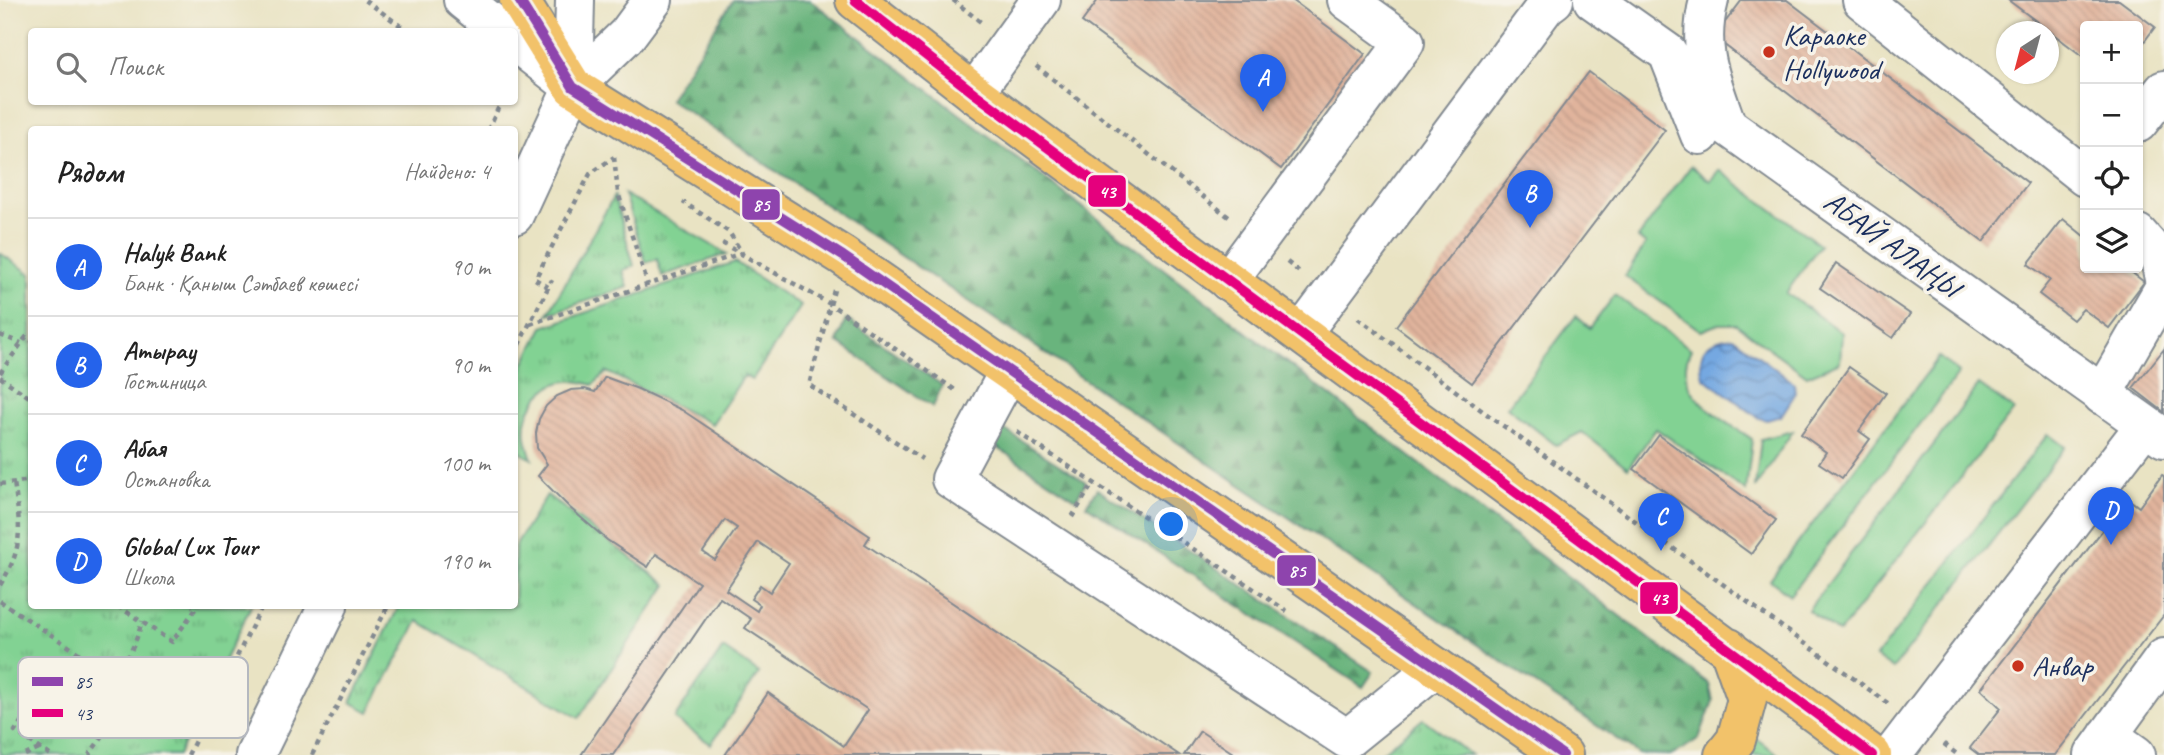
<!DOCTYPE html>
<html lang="ru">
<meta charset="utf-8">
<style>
:root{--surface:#fff;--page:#f6f6f6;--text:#222;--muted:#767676;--line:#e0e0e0;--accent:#2563eb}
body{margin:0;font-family:Caveat,sans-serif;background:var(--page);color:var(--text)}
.controls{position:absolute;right:21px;top:21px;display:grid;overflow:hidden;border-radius:7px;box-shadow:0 2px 5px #0004}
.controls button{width:63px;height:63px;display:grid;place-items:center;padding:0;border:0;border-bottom:2px solid var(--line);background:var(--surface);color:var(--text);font:35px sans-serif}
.compass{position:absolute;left:1996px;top:21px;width:63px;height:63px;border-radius:50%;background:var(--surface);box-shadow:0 2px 5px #0004;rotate:216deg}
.you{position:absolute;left:1172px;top:525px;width:24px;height:24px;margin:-18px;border:5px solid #fff;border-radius:50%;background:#1a73e8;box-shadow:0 0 0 10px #1a73e833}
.badge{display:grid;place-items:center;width:46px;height:46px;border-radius:50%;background:var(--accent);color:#fff;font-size:23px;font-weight:700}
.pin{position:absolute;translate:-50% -58px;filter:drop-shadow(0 2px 4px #0008)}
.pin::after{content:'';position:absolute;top:37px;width:24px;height:21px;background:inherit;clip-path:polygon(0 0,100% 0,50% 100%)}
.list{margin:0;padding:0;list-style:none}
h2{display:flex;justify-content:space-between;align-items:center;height:91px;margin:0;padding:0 28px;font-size:30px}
h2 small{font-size:23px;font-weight:400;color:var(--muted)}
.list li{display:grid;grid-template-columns:46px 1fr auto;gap:21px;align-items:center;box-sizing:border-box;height:98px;padding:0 28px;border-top:2px solid var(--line)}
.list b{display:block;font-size:26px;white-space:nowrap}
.list p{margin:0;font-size:23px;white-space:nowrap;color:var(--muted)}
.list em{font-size:23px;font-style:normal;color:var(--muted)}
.icon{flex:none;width:38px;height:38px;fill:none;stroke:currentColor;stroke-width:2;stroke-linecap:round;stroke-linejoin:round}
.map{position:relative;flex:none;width:2164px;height:755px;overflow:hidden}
.search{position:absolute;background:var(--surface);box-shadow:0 2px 5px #0004;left:28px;top:28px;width:490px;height:77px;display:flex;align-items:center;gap:18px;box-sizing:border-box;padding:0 24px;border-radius:7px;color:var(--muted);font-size:26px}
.panel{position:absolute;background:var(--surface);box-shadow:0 2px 5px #0004;left:28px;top:126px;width:490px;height:483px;border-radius:7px}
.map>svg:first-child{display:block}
</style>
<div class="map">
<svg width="2164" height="755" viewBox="0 0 2164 755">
<defs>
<pattern id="grass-tufts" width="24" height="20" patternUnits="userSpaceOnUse" patternTransform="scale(1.75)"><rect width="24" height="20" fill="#82d293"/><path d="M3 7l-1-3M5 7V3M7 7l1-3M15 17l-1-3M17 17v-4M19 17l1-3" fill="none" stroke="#6aab7b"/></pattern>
<pattern id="forest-firs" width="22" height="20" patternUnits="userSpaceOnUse" patternTransform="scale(1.75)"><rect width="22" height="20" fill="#69b47d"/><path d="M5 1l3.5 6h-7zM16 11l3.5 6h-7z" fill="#56936a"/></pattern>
<pattern id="water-waves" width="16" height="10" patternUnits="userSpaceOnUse" patternTransform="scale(1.75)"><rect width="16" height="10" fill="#75a8e1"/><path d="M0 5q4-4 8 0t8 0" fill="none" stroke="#5f89ba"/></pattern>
<pattern id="building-back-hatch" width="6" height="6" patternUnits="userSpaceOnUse" patternTransform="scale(1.75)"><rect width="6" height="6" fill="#e1b49c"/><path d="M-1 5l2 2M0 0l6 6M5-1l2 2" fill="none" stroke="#c09b89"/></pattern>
</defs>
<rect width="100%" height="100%" fill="#f7f3e8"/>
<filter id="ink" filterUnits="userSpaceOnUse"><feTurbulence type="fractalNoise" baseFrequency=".0143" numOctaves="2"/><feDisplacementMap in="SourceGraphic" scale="14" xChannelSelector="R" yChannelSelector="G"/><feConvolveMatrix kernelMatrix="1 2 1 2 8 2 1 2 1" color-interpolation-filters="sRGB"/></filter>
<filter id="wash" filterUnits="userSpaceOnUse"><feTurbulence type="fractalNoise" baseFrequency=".00686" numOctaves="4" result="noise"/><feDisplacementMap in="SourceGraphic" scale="28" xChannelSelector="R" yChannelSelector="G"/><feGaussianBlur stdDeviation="1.57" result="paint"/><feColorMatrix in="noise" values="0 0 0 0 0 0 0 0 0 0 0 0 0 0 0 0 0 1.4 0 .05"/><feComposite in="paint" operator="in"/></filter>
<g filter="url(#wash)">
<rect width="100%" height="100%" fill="#e9e3c3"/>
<path fill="url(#grass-tufts)" stroke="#4e8078" stroke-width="2" d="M624,194L727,254L662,276L657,259L646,263Z
M614,196L634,266L623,270L628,287L548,314Z
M0,253L31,274L32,606H251L178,755H0Z
M735,262L801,306L752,380L744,376L712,424L607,372L593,385C586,383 578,381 571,381C543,381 522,411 526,438C527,445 530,453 532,459L515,449V381L543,327Z
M547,495L667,585L579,718L418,621L369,712L351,702L399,606H514L515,546Z
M723,648L759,673L711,744L674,719Z
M1423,719L1471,755H1379Z
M1754,737L1779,755H1752Z"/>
<path fill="url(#forest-firs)" stroke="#42726e" stroke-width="2" d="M733,0H810L1709,684L1713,701L1699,738L1683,749L1670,755L1639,754L669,99Z
M846,319L942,385L933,407L837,342Z
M991,421L1086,482L1076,499L981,437Z
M1097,489L1373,672L1363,687L1086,505Z"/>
<path fill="#82d293" stroke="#4e8078" stroke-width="2" d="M1691,166L1710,181L1719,170L1820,245L1786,293L1842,333L1840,362L1807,376L1736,324H1718L1701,331L1625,276L1646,244L1638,238Z
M1615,295L1691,349C1669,394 1722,418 1752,439L1746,491L1656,429L1628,468L1582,432L1556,445L1507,407L1576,316L1590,328Z
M1939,357L1959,373L1790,595L1770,580Z
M1979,385L2014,410L1839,633L1808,610Z
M1793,431L1755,488L1761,439Z
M2048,434L2065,447L1893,669L1876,657Z"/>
<path fill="url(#water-waves)" stroke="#486ca0" stroke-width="2" d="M1733,337L1794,383L1795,394L1781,416L1767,420L1759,418L1703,377C1696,349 1707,340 1733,337Z"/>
<g id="blocks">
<path fill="url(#building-back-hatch)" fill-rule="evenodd" d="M1098,0H1292L1365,54L1281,169L1082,22Z
M1742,0H1787L2028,183L1983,242L1714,37Z
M2008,0H2119L2155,27L2138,50V26H2085V58Z
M1589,72L1665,130L1472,383L1396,326Z
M2063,219L2085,237V268H2126L2144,282L2109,328L2083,309L2073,320L2039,294L2050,280L2028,264Z
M1836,263L1910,314L1893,338L1820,288Z
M2164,349V412L2133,388Z
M1849,367L1886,393L1859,431L1870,439L1842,478L1819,463L1826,452L1801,434Z
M605,377L638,389L682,410L870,536L865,544L1179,755H725L768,693L844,746L868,710L745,628L751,619L720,598L613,755H581L699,583L656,554L648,567L607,540L570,508L538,476L547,464L537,448L536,433L539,419L546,406L557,396L571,390L585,389L595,392ZM725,520L737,528L715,560L703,552ZM758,542L789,563L770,592L760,585L751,599L760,605L757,611L726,590Z
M1659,435L1776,520L1751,554L1634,469Z
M2162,475L2164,476V615L2055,755H1979L1970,748L2001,708L1981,689L2127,498L2139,507Z
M1200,731L1236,755H1184Z"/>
</g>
</g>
<g filter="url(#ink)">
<use href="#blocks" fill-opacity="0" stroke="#828990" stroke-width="2"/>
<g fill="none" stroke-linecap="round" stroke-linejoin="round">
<g stroke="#828990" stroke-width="42">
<path id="minor" d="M463,0L503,32
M1593,0L1668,53L1700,135
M1709,0C1696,50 1711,79 1727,126L2164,438
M1862,0L2085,177
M514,41L569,84
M573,87L575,0
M974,93L1041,0
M2138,123L2164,90
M514,215L573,87L627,35L653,0
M2138,234L2160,259L2164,279
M1228,281L1405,42L1347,0
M1302,333L1546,6L1554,0
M1009,371L951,479L1347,739L1436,667
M2102,395L2164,288
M2108,735L2136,755
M255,755L328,606
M1892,755L2145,425
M2094,755L2164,658"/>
</g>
<g stroke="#828990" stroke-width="42">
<path id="major" d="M519,0L573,87L843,256L1563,755
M855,0L974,93L1872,755
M1724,755L1736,740L1747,699L1729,648"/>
</g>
<path stroke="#828990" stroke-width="4.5" stroke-dasharray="5 5" stroke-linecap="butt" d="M365,0L409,32
M953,0L982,23
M1036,66L1230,218
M488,130L501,102
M614,157L618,193L648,285
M722,243L830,304L958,392
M1287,262L1302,274
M548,287L535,279L590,174L614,157
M834,290L809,385L922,459
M1358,318L1484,412L1889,704
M530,324L742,253L729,232L683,202
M0,335L21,343
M514,354L552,280
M0,373L26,337L32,341
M0,377L32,399
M1017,432L1287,611
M0,484L32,480
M1072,517L1094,482
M0,585C25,547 20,525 14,482
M0,601L200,733
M118,606L172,642L196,608L192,606
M76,720C106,693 132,661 142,621
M1944,744L1958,755
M25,755L39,749
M50,755L15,731L39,695L102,737L89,755
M188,755L262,606
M312,755L388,606"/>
<use href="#minor" stroke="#fff" stroke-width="38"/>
<use href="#major" stroke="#f2c26a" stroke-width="38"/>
<g stroke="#f7f3e8" stroke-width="16">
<path id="bus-1" d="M519,0L573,87L843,256L1563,755"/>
</g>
<g stroke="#f7f3e8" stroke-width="16">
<path id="bus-2" d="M855,0L974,93L1872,755"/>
</g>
<use href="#bus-1" stroke="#8e44ad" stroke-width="10"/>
<use href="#bus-2" stroke="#e5007d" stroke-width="10"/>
</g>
</g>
<g fill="#c8321e" stroke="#f7f3e8" stroke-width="2.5">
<circle cx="1769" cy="52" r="7"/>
<circle cx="2018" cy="666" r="7"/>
</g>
<g text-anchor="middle" stroke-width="7" stroke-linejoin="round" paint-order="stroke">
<g font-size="30" fill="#1b2f5e" stroke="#f7f3e8" text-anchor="start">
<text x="1783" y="45">Караоке<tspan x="1783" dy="34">Hollywood</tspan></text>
<text x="2032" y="676">Анвар</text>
</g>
<g font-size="30" fill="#1b2f5e" stroke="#f7f3e8">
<text transform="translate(1892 244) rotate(36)" y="10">АБАЙ АЛАҢЫ</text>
</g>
</g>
<rect x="18" y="657" width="230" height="81" rx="10" fill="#f7f3e8" stroke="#b5b8bf" stroke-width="2"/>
<rect x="32" y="677" width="31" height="9" fill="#8e44ad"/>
<rect x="32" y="709" width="31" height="8" fill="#e5007d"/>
<g font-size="19" fill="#1b2f5e">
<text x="75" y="688">85</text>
<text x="75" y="720">43</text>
</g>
<g stroke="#f7f3e8" stroke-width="2.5">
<rect x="1087" y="174" width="40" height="34" rx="7" fill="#e5007d"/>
<rect x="741" y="188" width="40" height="33" rx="7" fill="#8e44ad"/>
<rect x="1276" y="554" width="41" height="33" rx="7" fill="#8e44ad"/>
<rect x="1639" y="581" width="40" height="34" rx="7" fill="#e5007d"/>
</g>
<g font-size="19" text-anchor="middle" font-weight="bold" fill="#fff">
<text x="1107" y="198">43</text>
<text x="761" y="211">85</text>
<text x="1297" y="577">85</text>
<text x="1659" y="605">43</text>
</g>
</svg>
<div class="controls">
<button>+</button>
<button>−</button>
<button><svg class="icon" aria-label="locate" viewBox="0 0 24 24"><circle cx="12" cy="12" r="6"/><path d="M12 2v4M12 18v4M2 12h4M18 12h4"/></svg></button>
<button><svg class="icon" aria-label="layers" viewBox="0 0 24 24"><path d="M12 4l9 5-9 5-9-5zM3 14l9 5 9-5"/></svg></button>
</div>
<svg class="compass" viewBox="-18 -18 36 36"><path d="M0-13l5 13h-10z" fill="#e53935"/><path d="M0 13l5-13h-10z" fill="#767676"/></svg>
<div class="you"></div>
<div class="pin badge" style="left:1263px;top:112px">A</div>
<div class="pin badge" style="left:1530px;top:228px">B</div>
<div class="pin badge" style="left:1661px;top:551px">C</div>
<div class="pin badge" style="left:2111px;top:545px">D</div>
<div class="search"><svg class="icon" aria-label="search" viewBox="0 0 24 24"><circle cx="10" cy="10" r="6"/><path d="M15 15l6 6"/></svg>Поиск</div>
<section class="panel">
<h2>Рядом<small>Найдено: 4</small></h2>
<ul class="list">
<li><span class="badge">A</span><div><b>Halyk Bank</b><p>Банк · Қаныш Сәтбаев көшесі</p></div><em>90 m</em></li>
<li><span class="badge">B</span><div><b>Атырау</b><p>Гостиница</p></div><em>90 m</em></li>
<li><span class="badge">C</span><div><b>Абая</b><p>Остановка</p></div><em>100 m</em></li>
<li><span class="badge">D</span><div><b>Global Lux Tour</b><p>Школа</p></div><em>190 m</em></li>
</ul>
</section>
</div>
